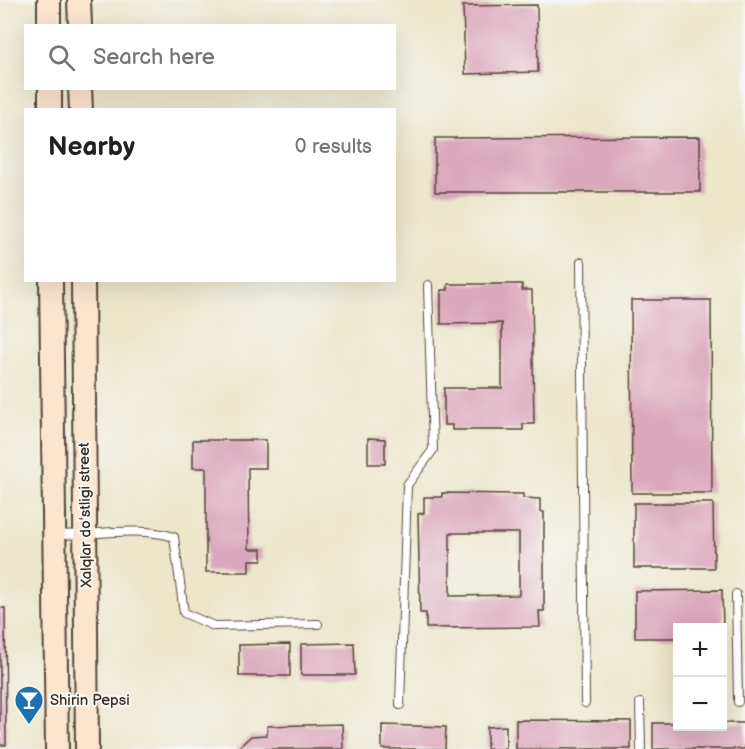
<!DOCTYPE html>
<meta charset="utf-8">
<style>
:root{--surface:#fff;--page:#f6f6f6;--text:#202124;--muted:#757577;--line:#e0e0e0}
body{margin:0;font-family:"Balsamiq Sans",sans-serif;background:var(--page);color:var(--text)}
.controls{position:absolute;right:18px;bottom:18px;display:grid;overflow:hidden;border-radius:0px;box-shadow:0 6px 24px #0002}
.controls button{width:54px;height:54px;display:grid;place-items:center;padding:0;border:0;border-bottom:2px solid var(--line);background:var(--surface);color:var(--text);font:30px sans-serif}
.list{margin:0;padding:0;list-style:none}
h2{display:flex;justify-content:space-between;align-items:center;height:78px;margin:0;padding:0 24px;font-size:26px}
h2 small{font-size:20px;font-weight:400;color:var(--muted)}
.icon{flex:none;width:33px;height:33px;fill:none;stroke:currentColor;stroke-width:2;stroke-linecap:round;stroke-linejoin:round}
.map{position:relative;flex:none;width:745px;height:749px;overflow:hidden}
.search{position:absolute;background:var(--surface);box-shadow:0 6px 24px #0002;left:24px;top:24px;width:372px;height:66px;display:flex;align-items:center;gap:15px;box-sizing:border-box;padding:0 21px;border-radius:0px;color:var(--muted);font-size:22px}
.panel{position:absolute;background:var(--surface);box-shadow:0 6px 24px #0002;left:24px;top:108px;width:372px;height:174px;border-radius:0px}
.map>svg:first-child{display:block}
</style>
<div class="map">
<svg width="745" height="749" viewBox="0 0 745 749">
<rect width="100%" height="100%" fill="#f6f6f2"/>
<filter id="ink" filterUnits="userSpaceOnUse"><feTurbulence type="fractalNoise" baseFrequency=".0167" numOctaves="2"/><feDisplacementMap in="SourceGraphic" scale="12" xChannelSelector="R" yChannelSelector="G"/><feConvolveMatrix kernelMatrix="1 2 1 2 8 2 1 2 1" color-interpolation-filters="sRGB"/></filter>
<filter id="wash" filterUnits="userSpaceOnUse"><feTurbulence type="fractalNoise" baseFrequency=".008" numOctaves="4" result="noise"/><feDisplacementMap in="SourceGraphic" scale="24" xChannelSelector="R" yChannelSelector="G"/><feGaussianBlur stdDeviation="1.35" result="paint"/><feColorMatrix in="noise" values="0 0 0 0 0 0 0 0 0 0 0 0 0 0 0 0 0 1.4 0 .05"/><feComposite in="paint" operator="in"/></filter>
<g filter="url(#wash)">
<rect width="100%" height="100%" fill="#ece6cb"/>
<g id="blocks">
<path fill="#dba7bc" fill-rule="evenodd" d="M537,5L538,72L465,74L463,6Z
M700,137V192H435V138Z
M448,284H522V290H532L534,424H523V430H452V425H444V388H502V323L441,324V290H448Z
M631,300H711L712,493H632Z
M368,438L385,439V464H368Z
M193,440H266V468H248L249,549H262V560H249V572H206V468H193Z
M442,493L523,494V498L540,499V511L544,512V611H539L540,627L426,628V613H420L418,514L424,513V497H442ZM450,533H519V595L450,596Z
M634,503H713L714,568H634Z
M722,590L723,628H678V638H635V591Z
M0,608H5L6,745H0Z
M354,643L355,675H301V644Z
M290,644V676H239V645Z
M516,720L631,721V749H516Z
M653,723H678V726H722V723H745V749H653Z
M342,724L343,749H237L251,736L267,735V726Z
M382,725L446,727L445,749H382Z
M506,726V749H487V727Z"/>
</g>
</g>
<g filter="url(#ink)">
<use href="#blocks" fill-opacity="0" stroke="#564638" stroke-width="1.5"/>
<g fill="none" stroke-linecap="round" stroke-linejoin="round">
<g stroke="#564638" stroke-width="10">
<path id="service" d="M581,262L585,703
M58,535C97,535 137,526 174,537L184,613L214,626L318,624
M736,594L738,702
M640,703L641,749
M400,705L407,485L433,450L428,285"/>
</g>
<g stroke="#564638" stroke-width="26">
<path id="secondary" d="M49,0V26
M79,0L80,26
M50,88V110
M80,88L81,110
M51,280L57,749
M83,280L87,749"/>
</g>
<use href="#service" stroke="#fff" stroke-width="8"/>
<use href="#secondary" stroke="#fbe5cf" stroke-width="22"/>
</g>
</g>
<defs>
<g id="bar-pin" transform="scale(1.5)"><path d="M0 17L-7.5 6A9.5 9.5 0 1 1 7.5 6Z" fill="#1f6fb2" stroke="#f6f6f2"/><path d="M-6-5H6L.8 .8V4.5H3.5V6h-7V4.5H-.8V.8Z" fill="#fff"/></g>
</defs>
<g fill-rule="evenodd">
<use href="#bar-pin" x="29" y="700"/>
</g>
<g text-anchor="middle" stroke-width="4.5" stroke-linejoin="round" paint-order="stroke">
<g font-size="15" fill="#3b2a1e" stroke="#f6f6f2">
<text transform="translate(85 515) rotate(-91)" y="5">Xalqlar doʻstligi street</text>
</g>
<g font-size="15" fill="#3b2a1e" stroke="#f6f6f2" text-anchor="start">
<text x="50" y="705">Shirin Pepsi</text>
</g>
</g>
</svg>
<div class="controls">
<button>+</button>
<button>−</button>
</div>
<div class="search"><svg class="icon" aria-label="search" viewBox="0 0 24 24"><circle cx="10" cy="10" r="6"/><path d="M15 15l6 6"/></svg>Search here</div>
<section class="panel">
<h2>Nearby<small>0 results</small></h2>
<ul class="list">
</ul>
</section>
</div>
